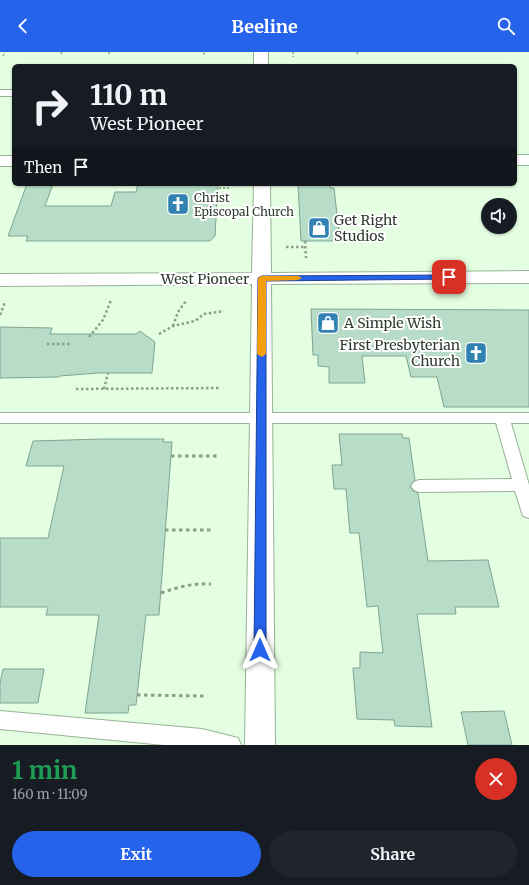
<!DOCTYPE html>
<meta charset="utf-8">
<style>
:root{--surface:#171b24;--page:#20242c;--text:#f1f3f6;--muted:#9ea1a6;--accent:#2563eb}
body{margin:0;font-family:Merriweather,serif;background:var(--page);color:var(--text);height:100vh;display:flex;flex-direction:column;font-size:15px;white-space:nowrap}
*{box-sizing:border-box;margin:0}
p{font-size:13px;color:var(--muted)}
.icon{flex:none;width:22px;height:22px;fill:none;stroke:currentColor;stroke-width:2;stroke-linecap:round;stroke-linejoin:round}
.map{position:relative;height:693px;overflow:hidden}
.panel{display:flex;flex-direction:column;background:var(--surface);flex:1}
.panel>*{flex:none}
.top-card{position:absolute;left:12px;top:12px;width:505px;height:122px;border-radius:6px;box-shadow:0 1px 3px #0004;background:#171b24;color:var(--text);overflow:hidden}
.tools{position:absolute;left:481px;top:146px;display:grid;gap:8px}
.tools a{display:grid;place-items:center;width:36px;height:36px;border-radius:50%;background:var(--surface);box-shadow:0 1px 3px #0004;font-size:20px}
.pin{position:absolute;display:grid;place-items:center;width:34px;height:34px;color:#fff;margin:-17px;border-radius:8px;box-shadow:0 2px 6px #0006}
.me{position:absolute;width:44px;margin:-22px;rotate:0deg;stroke-linejoin:round;filter:drop-shadow(0 0 3px #0008)}
.turn{display:flex;align-items:center;gap:14px;height:84px;padding:0 12px;font-size:18px}
.turn .icon{width:52px;height:52px;stroke-width:2.5}
.turn b{display:block;font-size:28px;line-height:34px}
.then{display:flex;align-items:center;height:38px;padding:0 12px;background:#0003;gap:8px;font-size:15px}
.round{display:grid;place-items:center;flex:none;width:42px;height:42px;border-radius:21px;background:var(--page)}
.overview{display:flex;align-items:center;justify-content:space-between;height:68px;padding:0 12px}
h1{font-size:24px;font-weight:700;line-height:30px;color:#1e9e55}
.action{display:flex;gap:8px;margin-top:auto;padding:8px 12px}
.action a{flex:1;height:46px;border-radius:24px;background:var(--accent);color:#fff;font-size:16px;font-weight:700;line-height:46px;text-align:center}
.action a+a{background:var(--page);color:var(--text)}
header{display:flex;justify-content:space-between;align-items:center;height:52px;padding:0 12px;background:var(--accent);color:#fff;font-size:18px;font-weight:700}
.map>svg:first-child{display:block}
.building{fill:#b7ddc9;stroke:#80a492}
.lines{fill:none;stroke-linecap:round;stroke-linejoin:round}
.service-casing{stroke:#98b297;stroke-width:2}
.minor-casing{stroke:#98b297;stroke-width:2}
.secondary-casing{stroke:#98b297;stroke-width:2}
.path-far2{stroke:#8c9e8a;stroke-width:1.5;stroke-dasharray:2 2;stroke-linecap:butt}
.path-far1{stroke:#8c9e8a;stroke-width:2.5;stroke-dasharray:2.5 2.5;stroke-linecap:butt}
.path{stroke:#8c9e8a;stroke-width:3;stroke-dasharray:3.5 3.5;stroke-linecap:butt}
.service{fill:#fff;fill-rule:evenodd}
.minor{fill:#fff;fill-rule:evenodd}
.secondary{fill:#fff;fill-rule:evenodd}
.route{fill:#2563eb;stroke:#184099}
.slow{fill:#f59e0b}
.labels{text-anchor:middle;dominant-baseline:central;stroke-width:4;stroke-linejoin:round;paint-order:stroke}
.far-poi-label{font-size:12px;fill:#313b30;stroke:#fff;text-anchor:start}
.poi-label{font-size:14px;fill:#313b30;stroke:#fff;text-anchor:start}
.street-label{font-size:14px;fill:#313b30;stroke:#fff}
</style>
<header><svg class="icon" aria-label="back" viewBox="0 0 24 24"><path d="M15 5l-7 7 7 7"/></svg>Beeline<svg class="icon" aria-label="search" viewBox="0 0 24 24"><circle cx="10" cy="10" r="6"/><path d="M15 15l6 6"/></svg></header>
<div class="map">
<svg width="529" height="693" viewBox="0 0 529 693">
<rect width="100%" height="100%" fill="#e3fee1"/>
<path class="building" d="M27 132H53L45 154H111L115 140H136L138 132H218L215 184 210 189H26L28 184H8Z
M330 132V136H334L340 189H301L298 133Z
M311 257 529 258V355H444L437 325H411L406 304H362L365 331H329V315L318 314V303H313Z
M0 275 52 276 50 282H136L140 279 155 290 152 321H98L60 324 59 325 0 326Z
M339 382H402L403 386H409L415 428 410 434 413 439 418 441 428 509 488 508 499 555H455L456 562H417L432 675 395 674 394 668 357 667 353 616H360V600L383 601 378 554 367 555 359 481H350L346 437H334L332 413H342Z
M102 387H164L163 390H172L159 563H146L136 653H129L128 661H85L99 563H46L48 555H0V486H48L64 414H26L33 389Z
M3 617H44L38 651H0V631Z
M504 659 512 693H468L461 660Z"/>
<g class="lines">
<g class="service-casing">
<path id="service" d="M0 38H14V44H0Z
M0 361H529V371H511L529 433V466L523 464 515 439 419 440 414 438 411 434 414 430 419 428 512 427 496 371H0Z
M0 659 202 677 238 686 241 693H164L0 677Z"/>
</g>
<g class="minor-casing">
<path id="minor" d="M515 103H529V113H515Z
M0 104H14V114H0Z"/>
</g>
<g class="secondary-casing">
<path id="secondary" d="M254 0H268V14H254Z
M254 132H270L271 221 529 219V231L271 232 275 693H245L252 232 0 234V222L252 221Z"/>
</g>
<path class="path-far2" d="M109 0V2
M293 0V5
M357 0 358 3
M61 2 62 0
M203 2 206 0
M3 4 5 0
M219 136H230
M211 164 217 161H228"/>
<path class="path-far1" d="M305 189 306 206
M286 195H305
M0 263 5 250
M173 274 178 260 186 249
M159 282 173 274 195 269 204 262 224 259
M89 285 103 268 111 248
M47 292H71
M76 337 220 336
M104 337 108 321"/>
<path class="path" d="M171 404H217
M165 478H213
M161 541C178 535 193 531 211 532
M137 643 204 644"/>
<use href="#service" class="service"/>
<use href="#minor" class="minor"/>
<use href="#secondary" class="secondary"/>
</g>
<path class="route" d="M449 223 453 225 452 227 266 229V598L264 601 260 603 256 601 254 598 258 226 262 224Z"/>
<path class="slow" d="M262 224H298L302 226 298 228 266 229V302L262 305 257 302 258 226Z"/>
<defs>
<g id="church-square" transform="scale(1.15)"><rect x="-9" y="-9" width="18" height="18" rx="4" fill="#3181b2" stroke="#fff"/><path d="M-1.2-6h2.4v3.5h3.3v2.4h-3.3V6h-2.4V-.1h-3.3v-2.4h3.3Z" fill="#fff"/></g>
<g id="shop-square" transform="scale(1.15)"><rect x="-9" y="-9" width="18" height="18" rx="4" fill="#3181b2" stroke="#fff"/><path d="M-5-2.5h2.3a2.7 3.5 0 0 1 5.4 0H5L5.5 6h-11ZM-1.5-2.5h3a1.5 2.3 0 0 0-3 0Z" fill="#fff"/></g>
</defs>
<g fill-rule="evenodd">
<use href="#church-square" x="178" y="152"/>
<use href="#shop-square" x="319" y="176"/>
<use href="#shop-square" x="328" y="271"/>
<use href="#church-square" x="476" y="301"/>
</g>
<g class="labels">
<g class="far-poi-label">
<text x="194" y="145">Christ<tspan x="194" dy="14">Episcopal Church</tspan></text>
</g>
<g class="poi-label">
<text x="334" y="168">Get Right<tspan x="334" dy="16">Studios</tspan></text>
<text x="344" y="271">A Simple Wish</text>
<text x="460" y="293" text-anchor="end">First Presbyterian<tspan x="460" dy="16">Church</tspan></text>
</g>
<g class="street-label">
<text x="205" y="227">West Pioneer</text>
</g>
</g>
</svg>
<div class="tools">
<a><svg class="icon" aria-label="sound" viewBox="0 0 24 24"><path d="M4 9h4l5-4v14l-5-4H4zM17 9q2 3 0 6"/></svg></a>
</div>
<div class="pin" style="left:449px;top:225px;background:#d93025"><svg class="icon" aria-label="arrive" viewBox="0 0 24 24"><path d="M6 21V4h12l-3 4 3 4H6"/></svg></div>
<svg class="me" style="left:260px;top:598px" viewBox="-20 -20 40 40"><path d="M0-17L14 15 0 8-14 15z" fill="#2563eb" stroke="#fff" stroke-width="4"/></svg>
<div class="top-card">
<div class="turn"><svg class="icon" aria-label="right" viewBox="0 0 24 24"><path d="M7 20v-9h11M14 6l5 5-5 5"/></svg><div><b>110 m</b>West Pioneer</div></div>
<div class="then">Then<svg class="icon" aria-label="arrive" viewBox="0 0 24 24"><path d="M6 21V4h12l-3 4 3 4H6"/></svg></div>
</div>
</div>
<section class="panel">
<div class="overview"><div><h1>1 min</h1><p>160 m · 11:09</p></div><a class="round" style="background:#d93025;color:#fff"><svg class="icon" aria-label="close" viewBox="0 0 24 24"><path d="M6 6l12 12M18 6L6 18"/></svg></a></div>
<div class="action"><a>Exit</a><a>Share</a></div>
</section>
